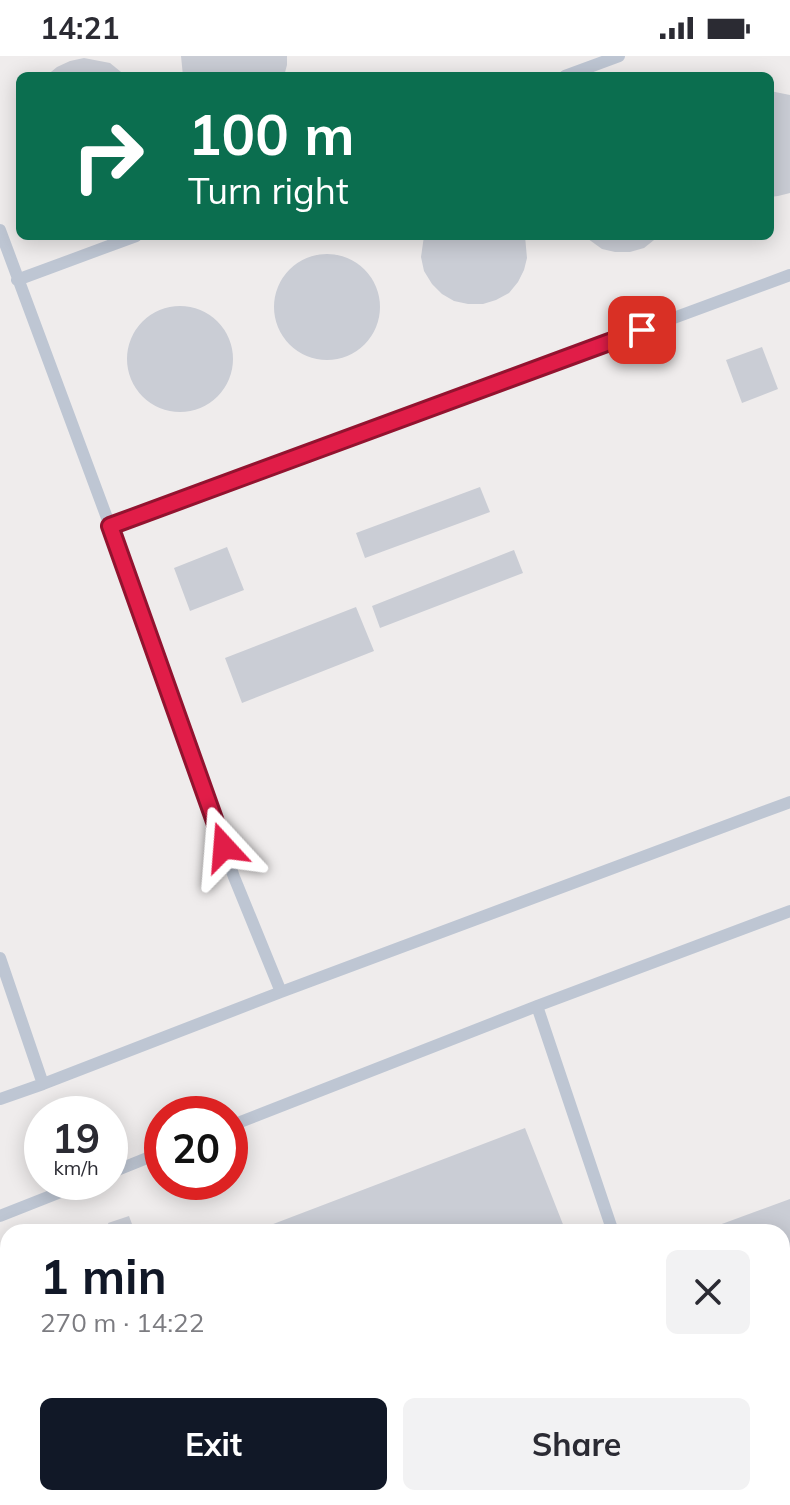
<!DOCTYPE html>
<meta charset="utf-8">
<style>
:root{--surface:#fff;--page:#f2f2f3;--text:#2b2b33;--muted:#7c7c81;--accent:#111827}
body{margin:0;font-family:Mulish,sans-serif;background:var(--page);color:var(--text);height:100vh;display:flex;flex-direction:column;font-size:30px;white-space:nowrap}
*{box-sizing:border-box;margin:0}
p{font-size:26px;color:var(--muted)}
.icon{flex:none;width:44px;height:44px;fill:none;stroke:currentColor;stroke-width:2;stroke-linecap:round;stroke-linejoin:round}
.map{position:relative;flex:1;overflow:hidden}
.side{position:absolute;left:0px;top:1168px;width:790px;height:282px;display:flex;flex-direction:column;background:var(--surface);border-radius:24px 24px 0 0;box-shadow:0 4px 20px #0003}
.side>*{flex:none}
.guide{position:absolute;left:16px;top:16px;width:758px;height:168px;border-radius:12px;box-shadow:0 4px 20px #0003;background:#0b6e4f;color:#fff;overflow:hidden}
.speed{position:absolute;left:24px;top:1040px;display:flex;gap:16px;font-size:40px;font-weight:700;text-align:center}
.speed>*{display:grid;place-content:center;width:104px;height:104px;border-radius:50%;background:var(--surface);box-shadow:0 4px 20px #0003;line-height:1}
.speed small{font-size:20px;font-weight:400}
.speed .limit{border:12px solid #d22;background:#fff;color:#111}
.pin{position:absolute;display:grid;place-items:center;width:68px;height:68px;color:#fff;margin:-34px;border-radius:16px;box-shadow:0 4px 12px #0006}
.me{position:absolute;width:88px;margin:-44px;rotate:341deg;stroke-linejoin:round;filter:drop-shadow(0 0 6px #0008)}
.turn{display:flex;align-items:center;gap:28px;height:168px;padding:0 40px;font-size:36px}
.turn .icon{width:104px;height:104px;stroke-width:2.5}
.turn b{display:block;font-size:56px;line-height:68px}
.round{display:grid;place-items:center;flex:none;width:84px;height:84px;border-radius:12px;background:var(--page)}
.overview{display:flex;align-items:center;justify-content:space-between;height:136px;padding:0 40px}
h1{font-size:48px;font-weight:700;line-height:60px;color:var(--accent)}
.cta{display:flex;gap:16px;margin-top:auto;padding:16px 40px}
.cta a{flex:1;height:92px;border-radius:12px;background:var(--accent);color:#fff;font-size:32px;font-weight:700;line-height:92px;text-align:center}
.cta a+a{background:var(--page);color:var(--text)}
.status{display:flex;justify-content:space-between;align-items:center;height:56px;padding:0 40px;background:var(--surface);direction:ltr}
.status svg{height:22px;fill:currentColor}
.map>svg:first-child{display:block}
.building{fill:#cacdd5}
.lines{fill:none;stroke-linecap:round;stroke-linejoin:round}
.service{stroke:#bec6d3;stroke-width:12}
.route-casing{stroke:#92132f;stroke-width:20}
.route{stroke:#e11d48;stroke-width:14}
</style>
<div class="status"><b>14:21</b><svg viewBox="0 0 49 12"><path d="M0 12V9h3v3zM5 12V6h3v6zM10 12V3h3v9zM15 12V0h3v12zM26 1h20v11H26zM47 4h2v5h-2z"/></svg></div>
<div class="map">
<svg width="790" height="1449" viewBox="0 0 790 1449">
<rect width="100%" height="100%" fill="#efecec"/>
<path class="building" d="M181 0H287V9L284 20H183Z
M84 2 110 7 126 20H46L57 11 70 5Z
M770 35 790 39V137L778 140 770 141Z
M424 180H525L527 202 524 214 518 226 509 237 496 244 483 248H468L454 245 442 238 432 228 424 215 421 201Z
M584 180H659L644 192 630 196H615L602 193Z
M274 251a53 53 0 1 1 106 0a53 53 0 1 1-106 0Z
M127 303a53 53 0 1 1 106 0a53 53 0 1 1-106 0Z
M762 291 778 333 742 347 726 304Z
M480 431 490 456 365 502 356 477Z
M227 491 244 534 190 555 174 512Z
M514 494 523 517 380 572 372 550Z
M356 551 374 595 242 647 225 602Z
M525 1072 566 1176H270L268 1170Z
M790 1143V1418L782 1397V1176H700Z
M129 1160 135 1176H111L108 1167Z
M8 1214V1429L0 1432V1217Z
M71 1442H83L86 1449H65L64 1445Z
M289 1442H325L327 1448 292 1449Z
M373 1442H659L642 1449H376Z"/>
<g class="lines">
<path class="service" d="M565 20 619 0
M0 174 110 470 234 821 281 936
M17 224 136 180
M110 470 790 219
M0 902 43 1028
M537 950 613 1176
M0 1043 43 1028 281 936 790 746
M230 1070 537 950 790 855
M110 1117 162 1096
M0 1160 86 1126
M702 1442 704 1449"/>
</g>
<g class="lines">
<g class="route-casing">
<path id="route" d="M224 791 110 470 642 274"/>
</g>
<use href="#route" class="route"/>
</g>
</svg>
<div class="speed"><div>19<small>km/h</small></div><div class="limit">20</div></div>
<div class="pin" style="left:642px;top:274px;background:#d93025"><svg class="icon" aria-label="arrive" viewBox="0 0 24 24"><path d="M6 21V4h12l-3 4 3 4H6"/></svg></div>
<svg class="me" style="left:224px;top:791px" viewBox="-20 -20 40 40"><path d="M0-17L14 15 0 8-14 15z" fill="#e11d48" stroke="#fff" stroke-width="4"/></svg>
<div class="guide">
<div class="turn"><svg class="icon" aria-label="right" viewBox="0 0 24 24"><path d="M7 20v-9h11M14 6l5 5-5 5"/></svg><div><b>100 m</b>Turn right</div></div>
</div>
<section class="side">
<div class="overview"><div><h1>1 min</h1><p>270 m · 14:22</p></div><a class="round"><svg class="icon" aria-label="close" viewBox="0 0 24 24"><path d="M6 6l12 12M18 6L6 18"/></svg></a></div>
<div class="cta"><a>Exit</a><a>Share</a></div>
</section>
</div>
